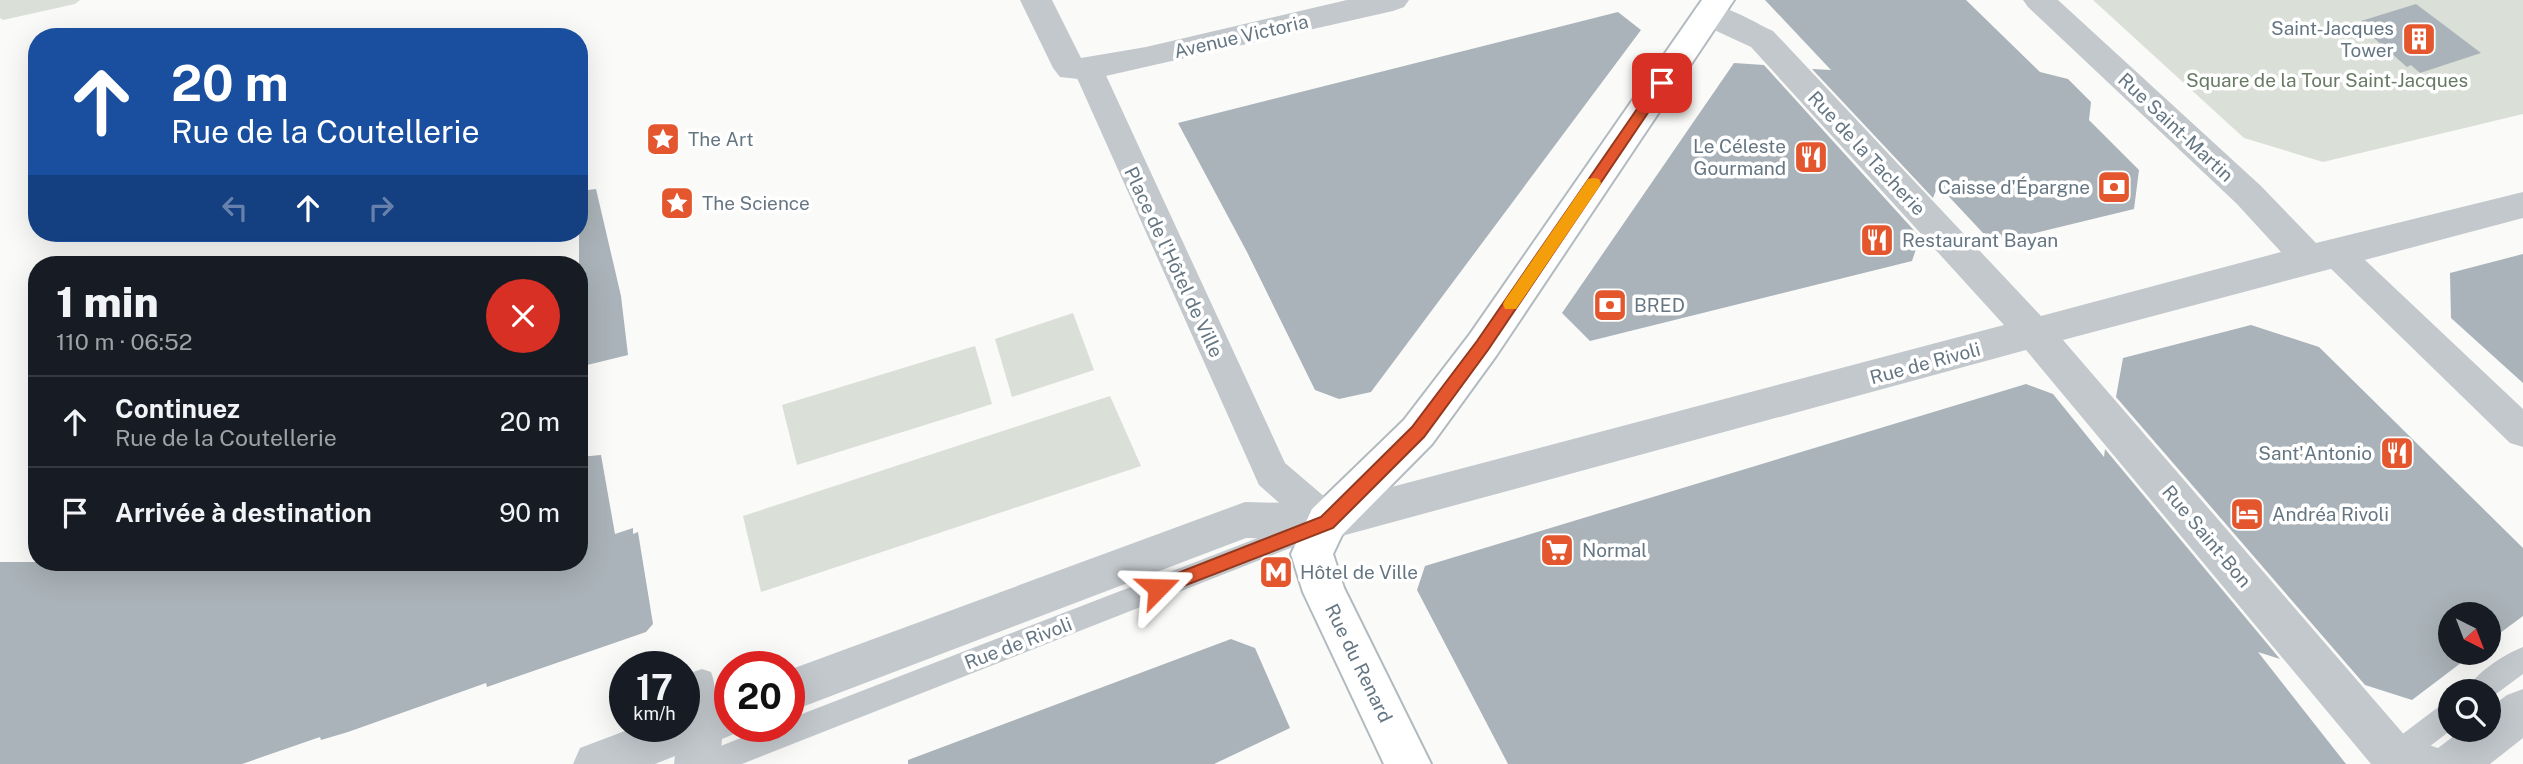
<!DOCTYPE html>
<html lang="fr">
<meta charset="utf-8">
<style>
:root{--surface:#171b24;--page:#20242c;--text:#f1f3f6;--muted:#9ea1a6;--line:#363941}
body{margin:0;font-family:"Public Sans",sans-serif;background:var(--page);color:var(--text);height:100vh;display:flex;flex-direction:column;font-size:26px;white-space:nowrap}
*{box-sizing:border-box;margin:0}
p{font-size:23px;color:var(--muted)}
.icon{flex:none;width:38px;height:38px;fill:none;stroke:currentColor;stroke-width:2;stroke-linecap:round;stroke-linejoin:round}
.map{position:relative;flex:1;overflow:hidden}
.sheet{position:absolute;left:28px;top:256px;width:560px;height:315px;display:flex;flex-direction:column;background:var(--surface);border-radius:28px;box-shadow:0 7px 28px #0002}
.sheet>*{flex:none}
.hud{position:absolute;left:28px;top:28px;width:560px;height:214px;border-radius:28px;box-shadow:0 7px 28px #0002;background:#1a4fa0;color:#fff;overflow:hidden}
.needle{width:46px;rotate:138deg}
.controls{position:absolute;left:2438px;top:602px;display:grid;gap:14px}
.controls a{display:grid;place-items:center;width:63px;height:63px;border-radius:50%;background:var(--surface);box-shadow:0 7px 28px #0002;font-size:35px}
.speed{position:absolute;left:609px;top:651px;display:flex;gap:14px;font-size:35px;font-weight:700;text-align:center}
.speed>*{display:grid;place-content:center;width:91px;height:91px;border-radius:50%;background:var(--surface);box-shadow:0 7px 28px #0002;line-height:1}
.speed small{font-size:18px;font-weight:400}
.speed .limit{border:10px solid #d22;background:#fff;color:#111}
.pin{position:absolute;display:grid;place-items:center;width:60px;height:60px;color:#fff;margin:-30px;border-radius:14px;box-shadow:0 4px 10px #0006}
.me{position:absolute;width:77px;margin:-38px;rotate:68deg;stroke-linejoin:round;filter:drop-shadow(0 0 5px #0008)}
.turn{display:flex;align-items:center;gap:24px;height:147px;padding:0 28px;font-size:32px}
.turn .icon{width:91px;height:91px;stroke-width:2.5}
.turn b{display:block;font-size:49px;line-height:60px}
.lanes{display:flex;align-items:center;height:66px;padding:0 28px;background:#0003;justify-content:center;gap:35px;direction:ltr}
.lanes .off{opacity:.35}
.round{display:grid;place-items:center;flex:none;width:74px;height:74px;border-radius:37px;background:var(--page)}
.headline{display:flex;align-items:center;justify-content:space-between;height:119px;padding:0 28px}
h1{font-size:42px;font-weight:800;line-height:52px}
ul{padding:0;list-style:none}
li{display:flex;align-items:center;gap:21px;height:91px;padding:0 28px;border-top:2px solid var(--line)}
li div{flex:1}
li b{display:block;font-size:26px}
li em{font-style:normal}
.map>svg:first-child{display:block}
.green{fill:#dadfd7}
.building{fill:#aab3b9}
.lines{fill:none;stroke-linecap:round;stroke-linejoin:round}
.secondary-casing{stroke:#b3babf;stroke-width:4}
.service{fill:#c3c8cc;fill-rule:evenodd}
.pedestrian{fill:#c3c8cc;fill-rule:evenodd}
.minor{fill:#c3c8cc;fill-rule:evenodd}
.tertiary{fill:#c3c8cc;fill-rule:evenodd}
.secondary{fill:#fff;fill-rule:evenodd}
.route{fill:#e4572e;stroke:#94391e;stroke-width:2}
.slow{fill:#f59e0b}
.labels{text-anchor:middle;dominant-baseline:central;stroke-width:7;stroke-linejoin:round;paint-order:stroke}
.poi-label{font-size:19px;fill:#657683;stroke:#fff;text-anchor:start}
.street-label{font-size:19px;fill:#657683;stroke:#fff}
.park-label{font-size:19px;fill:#687a64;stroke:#fff}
</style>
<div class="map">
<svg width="2523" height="764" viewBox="0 0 2523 764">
<rect width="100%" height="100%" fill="#fafaf8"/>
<path class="green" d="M0 0H80L75 4 3 20 0 18Z
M2093 0H2523V114L2323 162 2244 138Z
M1073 313 1094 370 1012 397 995 339Z
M975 346 992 404 797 465 782 405Z
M1110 396 1141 466 761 592 743 516Z"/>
<path class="building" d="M1765 0H1966L2040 72 2068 79 2091 102 2089 120 2139 170 2134 209 2006 240 1983 233 1938 185 1933 198 1812 69 1831 70Z
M2416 4 2448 28 2481 53 2420 73 2411 65 2407 67 2367 32 2371 30 2361 21Z
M1618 12 1641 30 1371 392 1339 399 1315 390 1247 252 1178 123Z
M1734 63 1764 65 1920 237 1912 261 1590 341 1562 313Z
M596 189 621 296 628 355 579 367V191Z
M2523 254V383L2451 318 2450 273Z
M2251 325 2319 347 2523 548V616L2488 642V614H2450V653H2474L2412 700 2365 685 2116 397 2123 358Z
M2026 384 2053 394 2104 457 2105 449 2280 659 2258 652 2346 764H1508L1417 590 1425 566Z
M601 455 615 534 633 528V534L638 532 653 624 646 632 487 687 486 683 348 732 321 740 320 737 242 764H0V562H579V457Z
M1231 639 1255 648 1290 728 1214 764H908V760Z"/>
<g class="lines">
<g class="secondary-casing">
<path id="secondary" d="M1702 0H1734L1496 356 1432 444 1342 535 1333 554 1344 588 1431 764H1384L1303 592 1291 554 1312 509 1404 420 1470 334Z"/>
</g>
<path class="service" d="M1312 517 1321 520 1324 528 1321 536 742 764H695L698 755 708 751 771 726H789V719Z
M2523 647V674L2488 700V691H2467C2474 673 2505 654 2523 647Z
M702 669 711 672C718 689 716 718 709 734L700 738 691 734C684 718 686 689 693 672Z
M2450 701 2451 730 2407 764H2384L2381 757 2384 748 2441 705Z"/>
<path class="pedestrian" d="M1088 59 1098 62 1103 69 1285 463 1340 510 1346 522 1340 534 1327 539 1314 534 1259 485 1073 69 1078 62Z
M2335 239 2347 243 2523 409V447L2510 443 2323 261 2319 252 2323 243Z"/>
<path class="minor" d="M2023 0H2058L2261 186 2316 243 2523 192V218L2063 340 2407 738 2438 748 2462 730H2488V709L2507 695 2523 689V738L2490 764H2371L2026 350 1327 540 1246 538 789 712V670L1245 502 1327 504 2004 325 1751 47 1697 22 1692 14 1697 6C1721 0 1751 21 1773 31L2041 316 2281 252 2237 204 2028 7Z
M730 693V726H747L746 729 722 739 720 764H674L675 756 655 764H573L580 748 638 726H684V709Z"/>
<path class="tertiary" d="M1020 0H1052L1081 58 1146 47 1347 0H1409L1404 7 1393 11 1088 80 1060 77 1053 68Z"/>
<use href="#secondary" class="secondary"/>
</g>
<path class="route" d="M1662 78 1666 80V86L1488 350 1424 437 1333 528 1158 596 1152 594 1149 588 1152 583 1321 517 1412 427 1477 341 1657 80Z"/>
<path class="slow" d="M1594 178 1599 179 1601 183 1599 187 1516 309H1505L1503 304 1505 300 1588 179Z"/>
<defs>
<g id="building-square" transform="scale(1.75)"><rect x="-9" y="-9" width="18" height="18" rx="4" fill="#e4572e" stroke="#fff"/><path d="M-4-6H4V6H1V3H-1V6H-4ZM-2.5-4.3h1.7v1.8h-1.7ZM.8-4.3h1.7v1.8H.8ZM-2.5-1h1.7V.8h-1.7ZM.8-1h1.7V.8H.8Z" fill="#fff"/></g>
<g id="sight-square" transform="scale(1.75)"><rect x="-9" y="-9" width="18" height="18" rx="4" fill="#e4572e" stroke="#fff"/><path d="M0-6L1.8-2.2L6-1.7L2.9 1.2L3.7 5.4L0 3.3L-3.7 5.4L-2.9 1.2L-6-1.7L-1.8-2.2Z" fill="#fff"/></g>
<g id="restaurant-square" transform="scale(1.75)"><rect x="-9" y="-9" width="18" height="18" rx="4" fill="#e4572e" stroke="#fff"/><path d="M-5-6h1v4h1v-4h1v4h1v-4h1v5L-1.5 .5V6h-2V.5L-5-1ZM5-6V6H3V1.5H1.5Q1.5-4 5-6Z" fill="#fff"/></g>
<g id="bank-square" transform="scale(1.75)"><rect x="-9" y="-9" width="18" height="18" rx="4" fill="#e4572e" stroke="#fff"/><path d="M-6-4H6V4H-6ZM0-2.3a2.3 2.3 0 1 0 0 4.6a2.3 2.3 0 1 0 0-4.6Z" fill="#fff"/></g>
<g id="hotel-square" transform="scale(1.75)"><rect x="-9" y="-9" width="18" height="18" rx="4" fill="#e4572e" stroke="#fff"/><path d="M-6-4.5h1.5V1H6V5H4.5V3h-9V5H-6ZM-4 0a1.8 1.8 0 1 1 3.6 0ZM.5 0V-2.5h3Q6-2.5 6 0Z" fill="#fff"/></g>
<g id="supermarket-square" transform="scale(1.75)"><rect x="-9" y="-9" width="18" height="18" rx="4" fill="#e4572e" stroke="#fff"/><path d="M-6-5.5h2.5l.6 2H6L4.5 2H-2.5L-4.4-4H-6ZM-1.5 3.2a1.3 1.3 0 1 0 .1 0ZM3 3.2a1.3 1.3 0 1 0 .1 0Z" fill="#fff"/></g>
<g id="metro-square" transform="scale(1.75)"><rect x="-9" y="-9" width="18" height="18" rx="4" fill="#e4572e" stroke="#fff"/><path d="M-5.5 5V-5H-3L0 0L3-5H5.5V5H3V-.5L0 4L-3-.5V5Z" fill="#fff"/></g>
</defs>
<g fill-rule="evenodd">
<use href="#building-square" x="2419" y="39"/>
<use href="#sight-square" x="663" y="139"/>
<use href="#restaurant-square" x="1811" y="157"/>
<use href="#bank-square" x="2114" y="187"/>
<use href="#sight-square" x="677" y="203"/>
<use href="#restaurant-square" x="1877" y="240"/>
<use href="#bank-square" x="1610" y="305"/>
<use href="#restaurant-square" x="2397" y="453"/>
<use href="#hotel-square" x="2247" y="514"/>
<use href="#supermarket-square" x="1557" y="550"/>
<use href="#metro-square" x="1276" y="572"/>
</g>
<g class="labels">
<g class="poi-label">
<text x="2394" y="28" text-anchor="end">Saint-Jacques<tspan x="2394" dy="22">Tower</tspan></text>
<text x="688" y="139">The Art</text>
<text x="1786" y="146" text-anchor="end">Le Céleste<tspan x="1786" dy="22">Gourmand</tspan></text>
<text x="2090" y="187" text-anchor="end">Caisse d'Épargne</text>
<text x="702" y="203">The Science</text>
<text x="1902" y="240">Restaurant Bayan</text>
<text x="1634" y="305">BRED</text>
<text x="2372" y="453" text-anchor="end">Sant'Antonio</text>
<text x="2272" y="514">Andréa Rivoli</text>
<text x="1582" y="550">Normal</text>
<text x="1300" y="572">Hôtel de Ville</text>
</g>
<g class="street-label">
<text transform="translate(1241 36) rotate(-13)">Avenue Victoria</text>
<text transform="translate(2176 127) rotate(43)">Rue Saint-Martin</text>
<text transform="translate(1867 153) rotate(47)">Rue de la Tacherie</text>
<text transform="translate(1174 262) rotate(65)">Place de l'Hôtel de Ville</text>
<text transform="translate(1925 363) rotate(-15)">Rue de Rivoli</text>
<text transform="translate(2207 536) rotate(50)">Rue Saint-Bon</text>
<text transform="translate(1018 643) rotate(-21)">Rue de Rivoli</text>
<text transform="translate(1359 663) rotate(64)">Rue du Renard</text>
</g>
<g class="park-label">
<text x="2327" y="80">Square de la Tour Saint-Jacques</text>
</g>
</g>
</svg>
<div class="controls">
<a><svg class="needle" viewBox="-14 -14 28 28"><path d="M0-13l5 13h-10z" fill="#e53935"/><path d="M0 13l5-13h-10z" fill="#9ea1a6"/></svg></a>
<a><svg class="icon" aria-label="search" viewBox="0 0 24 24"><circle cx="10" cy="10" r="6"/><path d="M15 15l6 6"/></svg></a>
</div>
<div class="speed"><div>17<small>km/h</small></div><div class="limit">20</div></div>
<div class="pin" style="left:1662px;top:83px;background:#d93025"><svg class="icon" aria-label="arrive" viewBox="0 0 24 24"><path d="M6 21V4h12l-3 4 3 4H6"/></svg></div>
<svg class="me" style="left:1158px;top:588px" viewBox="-20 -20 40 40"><path d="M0-17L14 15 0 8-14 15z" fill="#e4572e" stroke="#fff" stroke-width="4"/></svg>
<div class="hud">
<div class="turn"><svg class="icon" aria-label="ahead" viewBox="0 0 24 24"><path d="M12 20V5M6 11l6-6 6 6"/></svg><div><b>20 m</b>Rue de la Coutellerie</div></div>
<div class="lanes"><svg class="icon off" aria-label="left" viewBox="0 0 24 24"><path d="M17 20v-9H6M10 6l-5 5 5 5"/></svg><svg class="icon" aria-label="ahead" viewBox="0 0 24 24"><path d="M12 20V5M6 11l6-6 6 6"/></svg><svg class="icon off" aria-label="right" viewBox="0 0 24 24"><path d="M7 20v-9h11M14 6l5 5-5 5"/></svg></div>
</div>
<section class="sheet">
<div class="headline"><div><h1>1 min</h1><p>110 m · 06:52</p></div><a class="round" style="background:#d93025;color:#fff"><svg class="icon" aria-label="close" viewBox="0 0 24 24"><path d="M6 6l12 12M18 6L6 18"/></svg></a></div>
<ul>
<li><svg class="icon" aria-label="ahead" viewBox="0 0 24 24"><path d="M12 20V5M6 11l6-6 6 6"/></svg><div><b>Continuez</b><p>Rue de la Coutellerie</p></div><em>20 m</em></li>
<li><svg class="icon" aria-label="arrive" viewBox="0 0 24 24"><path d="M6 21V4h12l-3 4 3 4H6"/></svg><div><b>Arrivée à destination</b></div><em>90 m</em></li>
</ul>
</section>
</div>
